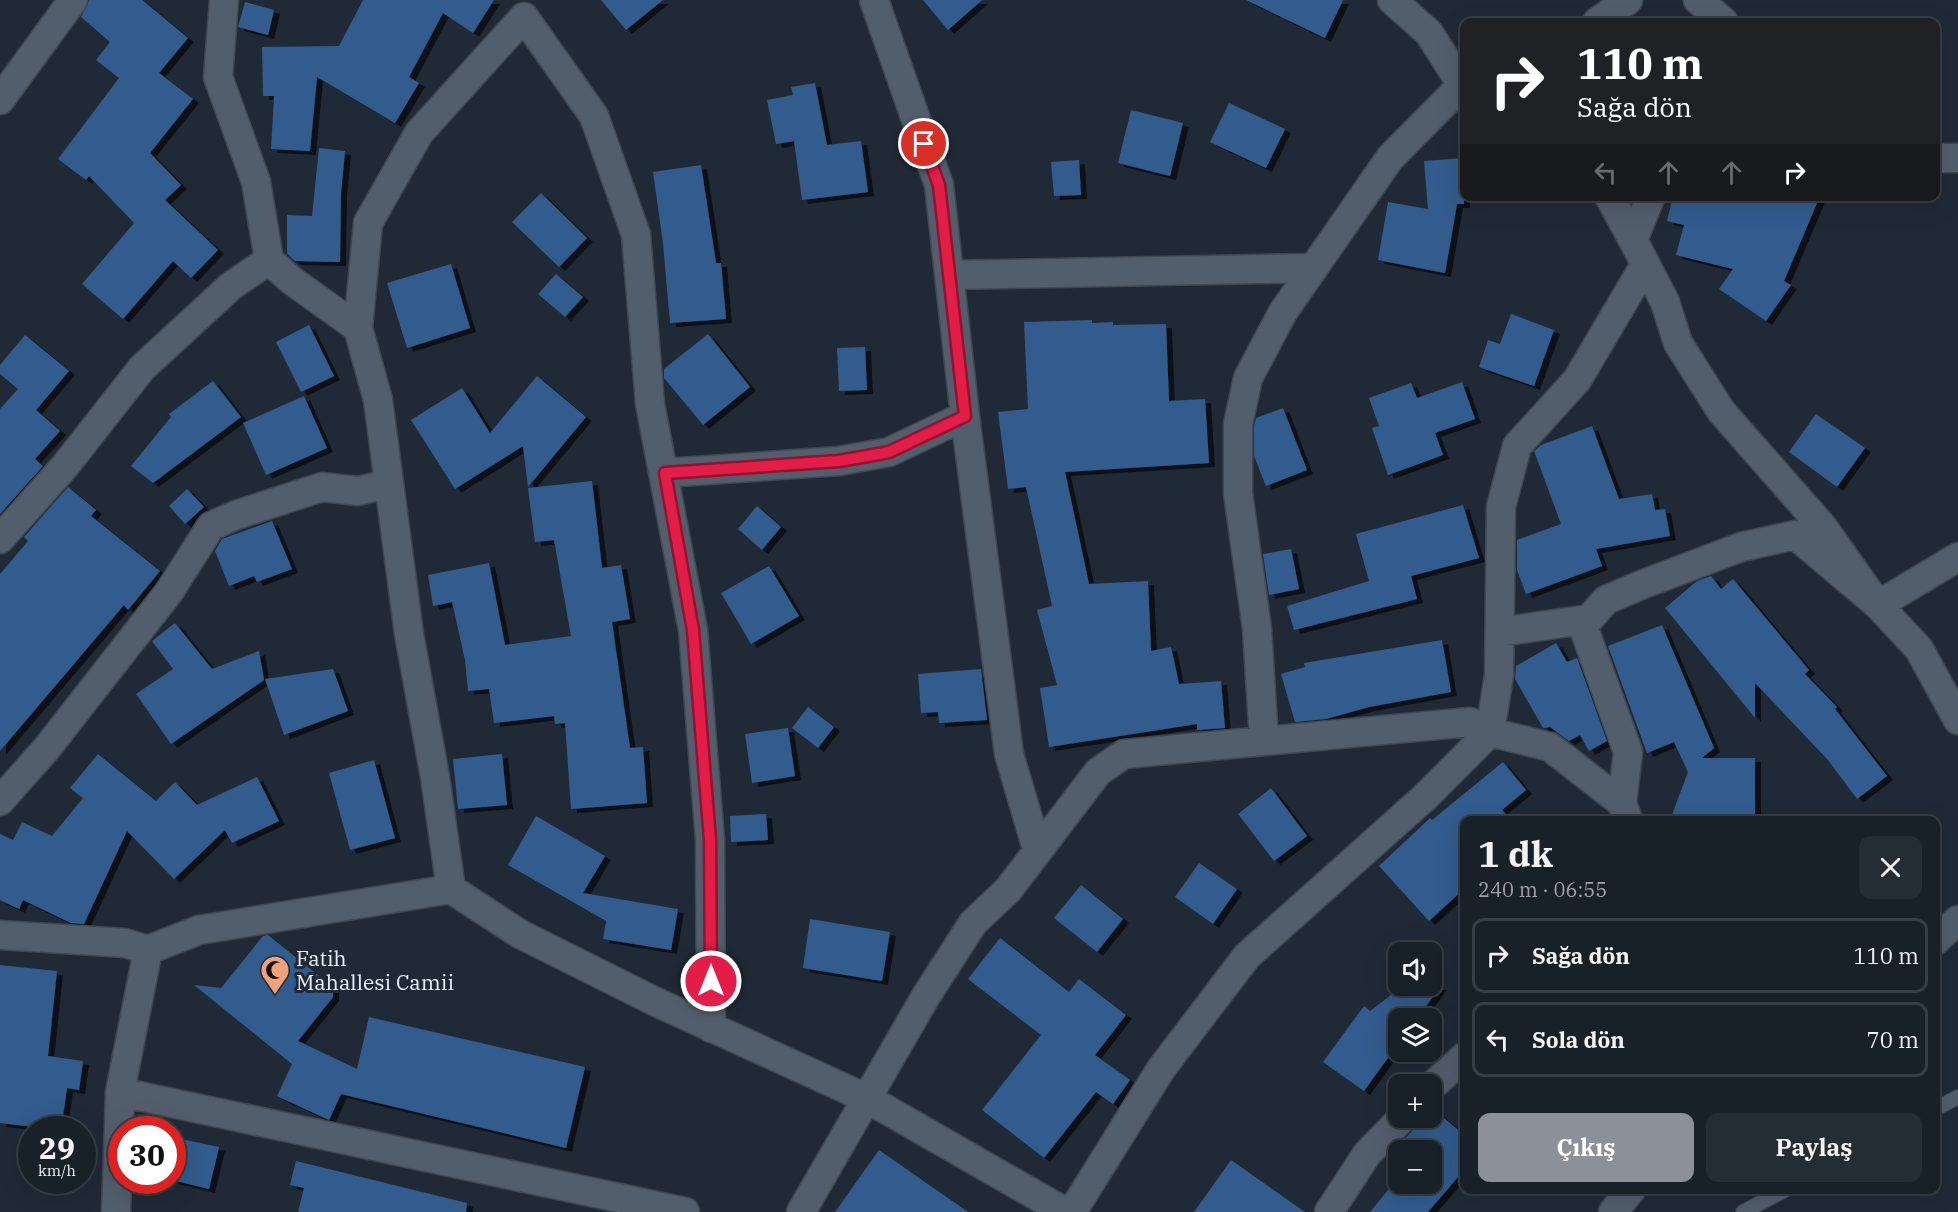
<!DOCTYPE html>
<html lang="tr">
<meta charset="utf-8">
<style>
:root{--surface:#182028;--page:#252d34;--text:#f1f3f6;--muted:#9fa3a8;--line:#363e45;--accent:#8c9099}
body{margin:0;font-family:"IBM Plex Serif",serif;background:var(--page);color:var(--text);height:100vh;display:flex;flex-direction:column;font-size:22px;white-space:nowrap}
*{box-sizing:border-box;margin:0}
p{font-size:20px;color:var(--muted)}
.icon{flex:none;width:33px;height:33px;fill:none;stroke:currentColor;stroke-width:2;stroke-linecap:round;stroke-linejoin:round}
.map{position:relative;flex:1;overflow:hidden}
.panel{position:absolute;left:1460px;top:816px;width:480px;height:378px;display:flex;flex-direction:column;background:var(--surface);border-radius:12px;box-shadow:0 6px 24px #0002,0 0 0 2px var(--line)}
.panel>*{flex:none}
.top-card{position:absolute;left:1460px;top:18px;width:480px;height:183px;border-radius:12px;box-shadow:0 6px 24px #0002,0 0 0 2px var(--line);background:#202124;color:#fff;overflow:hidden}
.tools{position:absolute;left:1388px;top:942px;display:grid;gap:12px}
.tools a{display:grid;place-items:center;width:54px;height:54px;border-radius:12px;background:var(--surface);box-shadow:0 6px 24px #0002,0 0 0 2px var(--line);font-size:30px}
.speed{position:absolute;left:18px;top:1116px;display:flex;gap:12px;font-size:30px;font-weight:700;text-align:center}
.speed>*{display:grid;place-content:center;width:78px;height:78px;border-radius:50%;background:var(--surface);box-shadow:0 6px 24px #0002,0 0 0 2px var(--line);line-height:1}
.speed small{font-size:15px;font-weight:400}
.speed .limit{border:9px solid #d22;background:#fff;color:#111}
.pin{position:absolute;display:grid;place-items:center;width:51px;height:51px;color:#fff;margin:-26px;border:3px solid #fff;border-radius:50%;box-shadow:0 2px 6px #0007}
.me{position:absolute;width:66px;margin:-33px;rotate:0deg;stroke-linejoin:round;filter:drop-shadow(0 0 4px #0008)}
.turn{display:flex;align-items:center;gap:21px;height:126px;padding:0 18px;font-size:27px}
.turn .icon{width:78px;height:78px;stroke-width:2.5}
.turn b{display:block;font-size:42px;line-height:51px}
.lanes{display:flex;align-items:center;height:57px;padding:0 18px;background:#0003;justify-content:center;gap:30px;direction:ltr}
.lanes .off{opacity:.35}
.round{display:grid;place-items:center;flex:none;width:63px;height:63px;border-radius:12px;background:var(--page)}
.summary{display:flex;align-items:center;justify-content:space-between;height:102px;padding:0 18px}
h1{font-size:36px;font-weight:800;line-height:45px}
.primary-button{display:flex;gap:12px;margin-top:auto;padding:12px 18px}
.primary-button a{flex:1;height:69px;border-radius:12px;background:var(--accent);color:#fff;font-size:24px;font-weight:800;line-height:69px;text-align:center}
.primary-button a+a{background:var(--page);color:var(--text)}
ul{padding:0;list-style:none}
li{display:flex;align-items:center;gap:18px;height:75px;margin:0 12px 9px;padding:0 6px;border:3px solid var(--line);border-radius:12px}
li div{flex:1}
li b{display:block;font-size:22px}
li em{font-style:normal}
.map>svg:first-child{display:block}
.building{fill:#325b8d;filter:url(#shadow)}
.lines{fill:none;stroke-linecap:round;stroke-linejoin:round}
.service-casing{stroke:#3f4751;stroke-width:16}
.minor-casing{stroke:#3f4751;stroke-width:31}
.service{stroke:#535e6c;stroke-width:14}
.minor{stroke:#535e6c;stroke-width:28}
.route-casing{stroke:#92132f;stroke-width:15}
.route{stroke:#e11d48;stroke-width:10}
.labels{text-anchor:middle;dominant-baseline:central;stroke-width:6;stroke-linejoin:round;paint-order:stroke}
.poi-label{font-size:21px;fill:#e8eff7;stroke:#202a36;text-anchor:start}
</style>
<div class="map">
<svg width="1958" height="1212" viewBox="0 0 1958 1212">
<defs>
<filter id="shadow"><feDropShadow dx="6" dy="4" stdDeviation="0" flood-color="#0009"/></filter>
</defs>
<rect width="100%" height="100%" fill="#202a36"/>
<path class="building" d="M89 0H142L188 38 159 73 193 99 150 153 181 185 165 200 218 250 191 278 173 261 123 319 82 284 134 223 89 176 86 180 58 159 119 78 96 60 110 42 81 17Z
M363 0H494L473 33 443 13 409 77 419 83 395 123 317 77 310 151 271 149 274 96H263L262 47 339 46Z
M601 0H663L626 30Z
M923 0H982L948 30Z
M1246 0H1343L1325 38Z
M245 2 274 10 268 35 238 27Z
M815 83 827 145 861 141 868 192 802 200 794 141 776 144 767 100 793 95 791 87Z
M1229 103 1285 129 1266 168 1210 142Z
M1131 110 1183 123 1170 176 1118 163Z
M319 148 345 151 341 193 340 262 295 261 287 254V215L312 216Z
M1464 158V204H1457L1445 273 1378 260 1388 202 1428 209 1424 161Z
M1079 160 1081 195 1054 196 1051 162Z
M701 165 716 263H721L726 319 670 323 663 243 653 172Z
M541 193 587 238 559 267 512 222Z
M1673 196H1820L1784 281 1791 285 1766 321 1719 289 1733 269 1676 255 1684 225 1667 221Z
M451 264 470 328 407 348 387 283Z
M556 274 583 297 565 317 538 294Z
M1511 314 1554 330 1534 386 1479 367 1488 340 1500 344Z
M1092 320V323L1113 322V325L1166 324 1169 401 1205 399 1209 463 1065 472 1089 584 1148 581 1151 651 1171 647 1179 684 1221 681 1225 728 1197 730V724L1049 747 1040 688 1057 685 1037 610 1052 606 1026 487 1008 489 998 412 1028 409 1024 322Z
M309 325 334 376 301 392 276 342Z
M708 334 750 387 703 425 664 378V369Z
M25 335 69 371 36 410 60 431 35 459 43 466 0 514V409L18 389 0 374V365Z
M865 347 867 390 839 391 837 348Z
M537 376 586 417 528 487 523 446 455 489 411 420 462 388 490 433Z
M213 381 241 417 153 483 131 466 171 417 169 414Z
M1462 382 1475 419 1435 433 1443 455 1388 475 1372 428 1379 426 1369 398 1411 383 1417 398Z
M304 396 327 448 266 475 243 423Z
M1283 408 1307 470 1266 486 1254 456V426L1256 418Z
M1816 414 1865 448 1837 487 1789 452Z
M1592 426 1619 499 1652 494 1655 510 1665 509 1670 536 1596 549 1602 566 1526 594 1517 570V540L1561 524 1534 451 1541 445Z
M592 481 602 568 621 565 630 619 612 622 630 748 643 747 647 803 571 809 565 723 555 724 554 716 494 723 489 689 468 691 465 660 452 602 433 606 428 575 489 563 505 645 571 636 554 540 535 542 528 488Z
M68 487 96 510 91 516 160 571 128 610 124 605 0 751V574L28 541 24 537Z
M187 489 204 507 185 524 169 506Z
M1463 505 1479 558 1411 576 1417 599 1294 630 1287 606 1369 581 1356 534Z
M757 506 781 527 762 550 738 529Z
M272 521 292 569 257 582 254 576 229 586 215 551 222 539Z
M1291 549 1299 589 1269 595 1263 554Z
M769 566 799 616 751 644 721 593Z
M1711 576 1721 589 1733 579 1809 670 1805 674 1837 707 1835 709 1887 776 1857 799 1828 760 1755 683V718L1665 608 1697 581Z
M175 623 212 669 259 651 264 680 171 744 136 694 173 669 152 641Z
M1662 625 1714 748 1702 758H1755V820H1670L1688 772 1674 742 1647 753 1608 646Z
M1442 640 1451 692 1369 707 1326 719 1295 722 1281 674 1305 667 1304 663Z
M1556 643 1567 662 1577 658 1607 741 1589 751 1580 735 1569 741 1550 727 1543 728 1515 679 1516 666Z
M333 669 348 711 284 735 265 679Z
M981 669 987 720 939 723 938 712 921 713 918 674Z
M808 707 834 727 818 748 792 728Z
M788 728 795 776 752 783 745 734Z
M98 754 156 801 175 782 197 805 257 777 279 821 232 843 225 830 174 879 127 831 84 924 71 923 23 900 19 909 0 900V834L13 840 22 822 52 836 83 798 70 788Z
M502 754 507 805 458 809 453 759Z
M374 760 395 838 350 850 329 773Z
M1503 762 1526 790 1502 810 1511 820H1464V889L1429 921 1379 866 1430 818 1432 820Z
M1271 788 1307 836 1274 861 1238 814Z
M766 814 768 840 731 842 730 816Z
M536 816 605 856 583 893 678 909 671 950 603 939 606 921 508 865Z
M1199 863 1237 889 1213 924 1175 897Z
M1081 885 1123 919 1097 952 1054 918Z
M810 919 890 932 882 981 803 968Z
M268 935 333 987V997L298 1041 357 1069 369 1017 585 1067 566 1148 341 1094 329 1120 277 1096 292 1064 194 985 221 988 263 936Z
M1000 938 1069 992 1079 979 1126 1015 1095 1055 1130 1080 1113 1104 1096 1092 1044 1158 982 1110 1041 1035 968 979Z
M0 965 57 971 48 1056 83 1061 79 1090 67 1088 61 1130 0 1123Z
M1403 986H1441L1417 1018H1398V1044L1364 1091 1323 1062 1364 1006 1370 1011Z
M1431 1107 1464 1135V1170L1428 1212H1370L1398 1178V1184H1431V1150H1403L1398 1146 1414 1129 1419 1118H1431Z
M172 1137 219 1147 209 1189 172 1180Z
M879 1150 968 1212H835Z
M1231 1160 1305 1212H1194Z
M296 1161 467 1203 466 1212H298L304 1188 290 1185Z"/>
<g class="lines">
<g class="service-casing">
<path id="service" d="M1935 1109 1958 1097
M1743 1212 1785 1190"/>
</g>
<g class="minor-casing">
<path id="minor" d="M224 0 218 77 256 182 269 260 291 280 358 328 378 400 409 634 435 777 451 889 520 934 654 1001 868 1099 1065 1212
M874 0 939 185 965 416 1009 754 1037 849
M1392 0 1429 33 1462 85
M1698 0 1724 22
M1597 22 1628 0
M0 100 73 0
M1935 158H1958
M1609 196 1633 240
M1651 196 1633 240 1665 302 1678 343 1721 411 1822 526 1878 605 1919 649 1958 720
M949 275 1313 268
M358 328 368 223 419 133 524 17 594 116 636 235 650 404 693 630 710 840 711 1028
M665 473 839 461 889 452 965 416
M0 539 65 466 142 368 231 286 269 260
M1500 632 1589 619
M1264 741 1257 629 1238 493V424L1248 378 1283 312 1390 158 1464 83
M0 801 47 748 169 592 211 526 236 515 322 487 358 491 387 484
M1622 803 1628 752 1583 626 1606 600 1641 585 1741 547 1795 535 1878 605 1958 557
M0 935 125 943 148 950
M1935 941 1958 920
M1431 1087 1464 1057
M120 1092 685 1212
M116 1212 120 1092 148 950 199 930 451 889
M801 1212 926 996 973 923 1008 890 1098 772 1124 754 1470 722 1490 732 1550 747 1622 803 1628 820
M1072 1212 1161 1069 1247 956 1425 797 1490 732 1499 675 1501 507 1517 446 1577 380 1645 265
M1329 1212 1367 1154 1402 1118
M1613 1212 1631 1190"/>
</g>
<use href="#service" class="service"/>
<use href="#minor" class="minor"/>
</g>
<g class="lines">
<g class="route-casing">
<path id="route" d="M711 981 710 840 693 630 665 473 839 461 873 455 889 452 965 416 939 185 924 144"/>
</g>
<use href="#route" class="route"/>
</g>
<defs>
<g id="mosque-pin" transform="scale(1.5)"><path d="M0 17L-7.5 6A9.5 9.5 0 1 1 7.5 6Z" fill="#f1a27b" stroke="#202a36"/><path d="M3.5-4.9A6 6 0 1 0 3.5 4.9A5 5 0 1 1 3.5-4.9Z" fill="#111"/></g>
</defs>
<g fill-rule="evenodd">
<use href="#mosque-pin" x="275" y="970"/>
</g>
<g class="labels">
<g class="poi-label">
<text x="296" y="958">Fatih<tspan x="296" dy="24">Mahallesi Camii</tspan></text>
</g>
</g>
</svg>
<div class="tools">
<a><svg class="icon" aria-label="sound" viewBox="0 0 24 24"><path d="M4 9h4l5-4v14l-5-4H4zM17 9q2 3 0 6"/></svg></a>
<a><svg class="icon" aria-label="layers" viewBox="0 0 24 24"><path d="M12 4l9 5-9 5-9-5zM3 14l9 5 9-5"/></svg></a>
<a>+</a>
<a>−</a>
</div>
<div class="speed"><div>29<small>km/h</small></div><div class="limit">30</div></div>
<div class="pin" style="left:924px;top:144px;background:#d93025"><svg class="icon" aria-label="arrive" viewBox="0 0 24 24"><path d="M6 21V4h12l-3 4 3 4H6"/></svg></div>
<svg class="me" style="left:711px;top:981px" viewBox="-20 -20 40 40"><circle r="17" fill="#e11d48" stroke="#fff" stroke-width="3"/><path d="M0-11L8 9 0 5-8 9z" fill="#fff"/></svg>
<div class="top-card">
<div class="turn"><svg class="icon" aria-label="right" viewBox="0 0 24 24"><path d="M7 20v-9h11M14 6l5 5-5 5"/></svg><div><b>110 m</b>Sağa dön</div></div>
<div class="lanes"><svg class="icon off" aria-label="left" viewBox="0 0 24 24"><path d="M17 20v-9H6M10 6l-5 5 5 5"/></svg><svg class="icon off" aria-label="ahead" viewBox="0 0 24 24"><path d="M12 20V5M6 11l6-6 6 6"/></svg><svg class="icon off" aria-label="ahead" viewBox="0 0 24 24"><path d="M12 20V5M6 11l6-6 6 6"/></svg><svg class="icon" aria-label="right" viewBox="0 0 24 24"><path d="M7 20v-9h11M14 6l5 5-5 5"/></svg></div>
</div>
<section class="panel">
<div class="summary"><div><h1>1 dk</h1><p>240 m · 06:55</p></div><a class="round"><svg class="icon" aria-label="close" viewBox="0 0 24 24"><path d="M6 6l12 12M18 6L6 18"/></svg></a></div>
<ul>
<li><svg class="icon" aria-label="right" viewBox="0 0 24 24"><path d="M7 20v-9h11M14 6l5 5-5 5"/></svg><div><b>Sağa dön</b></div><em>110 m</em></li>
<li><svg class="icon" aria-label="left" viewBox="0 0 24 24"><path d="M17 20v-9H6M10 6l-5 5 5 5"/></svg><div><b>Sola dön</b></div><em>70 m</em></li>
</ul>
<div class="primary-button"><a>Çıkış</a><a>Paylaş</a></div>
</section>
</div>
